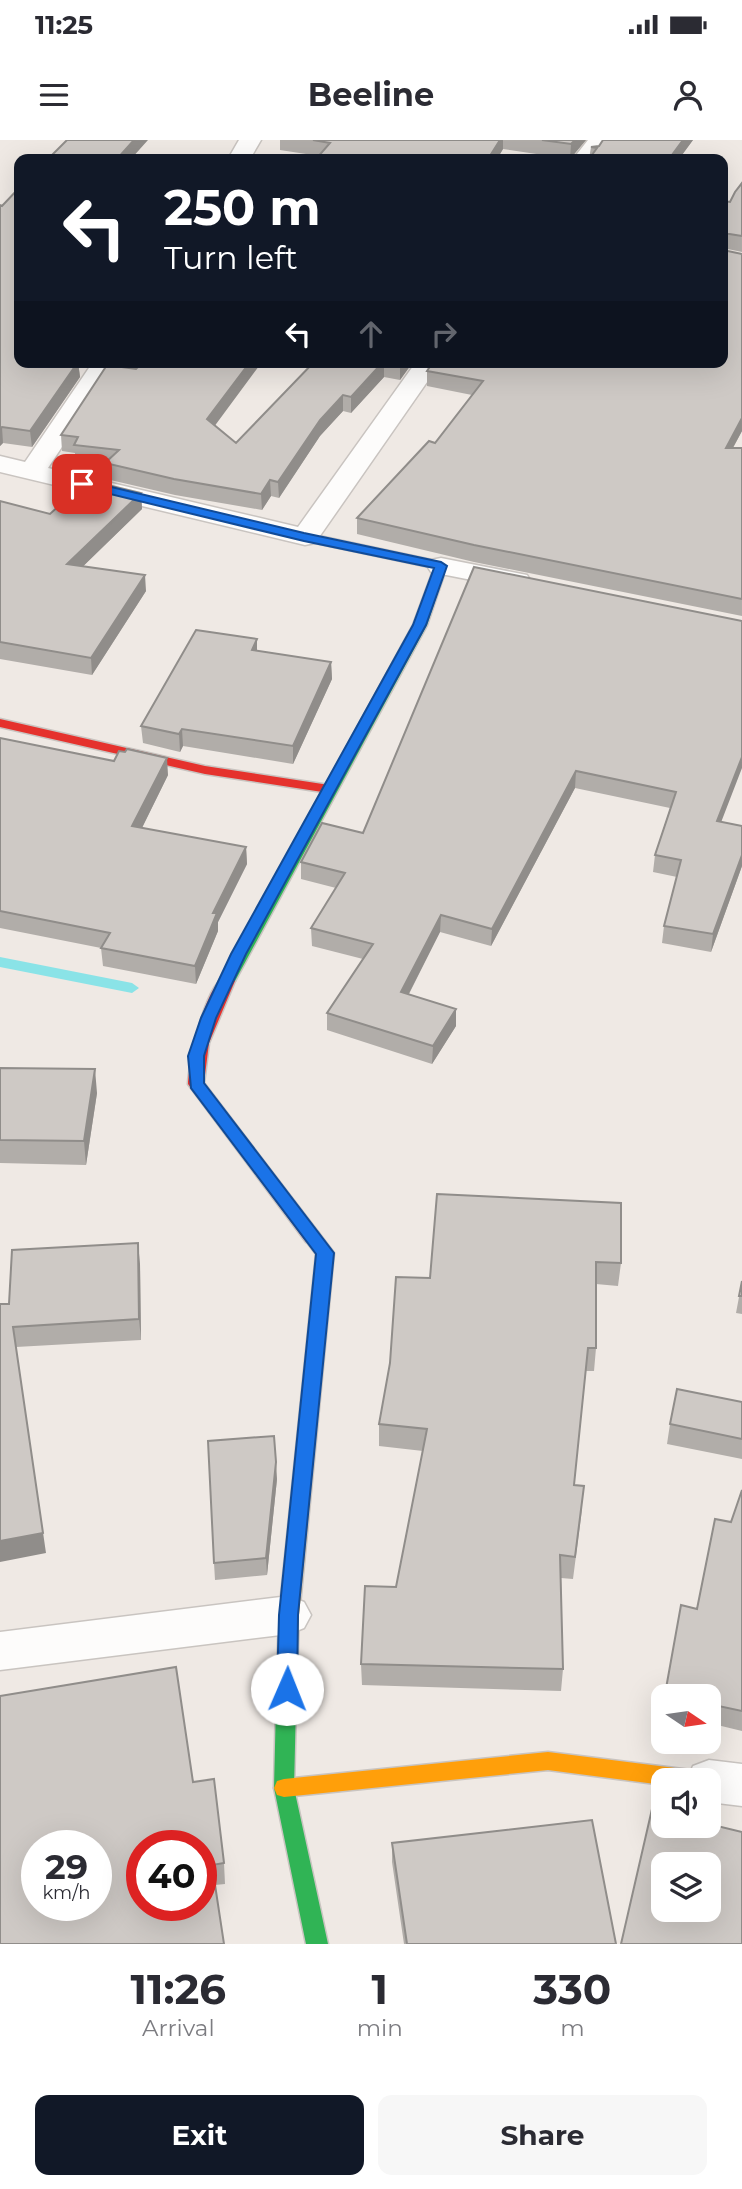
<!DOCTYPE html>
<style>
:root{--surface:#fff;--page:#f7f7f7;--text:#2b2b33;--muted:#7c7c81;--accent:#111827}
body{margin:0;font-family:Montserrat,sans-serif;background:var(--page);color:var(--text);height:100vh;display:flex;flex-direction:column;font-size:26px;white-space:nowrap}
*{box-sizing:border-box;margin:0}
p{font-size:23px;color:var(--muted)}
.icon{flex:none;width:38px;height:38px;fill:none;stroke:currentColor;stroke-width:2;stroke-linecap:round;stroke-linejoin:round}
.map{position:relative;height:1804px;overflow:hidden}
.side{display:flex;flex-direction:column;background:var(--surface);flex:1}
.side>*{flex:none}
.top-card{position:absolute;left:14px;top:14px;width:714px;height:214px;border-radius:14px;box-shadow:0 7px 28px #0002;background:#111827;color:#fff;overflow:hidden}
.needle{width:46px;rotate:103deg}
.buttons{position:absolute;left:651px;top:1544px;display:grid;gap:14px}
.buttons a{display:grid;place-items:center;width:70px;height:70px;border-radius:14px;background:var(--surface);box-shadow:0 7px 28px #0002;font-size:35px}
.speed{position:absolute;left:21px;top:1690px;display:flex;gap:14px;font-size:35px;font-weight:700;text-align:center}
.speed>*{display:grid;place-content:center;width:91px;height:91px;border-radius:50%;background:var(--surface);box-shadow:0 7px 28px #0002;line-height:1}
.speed small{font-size:18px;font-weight:400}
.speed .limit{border:10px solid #d22;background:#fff;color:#111}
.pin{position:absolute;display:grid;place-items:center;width:60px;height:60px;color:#fff;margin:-30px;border-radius:14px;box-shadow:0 4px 10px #0006}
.me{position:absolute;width:77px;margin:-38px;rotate:1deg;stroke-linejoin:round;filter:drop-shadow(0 0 5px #0008)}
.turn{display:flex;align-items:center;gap:24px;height:147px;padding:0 35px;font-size:32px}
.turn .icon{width:91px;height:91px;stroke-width:2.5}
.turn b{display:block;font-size:49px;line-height:60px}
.lanes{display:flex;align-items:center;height:66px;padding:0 35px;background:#0003;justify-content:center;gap:35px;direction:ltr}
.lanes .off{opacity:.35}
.eta{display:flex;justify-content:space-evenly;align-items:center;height:119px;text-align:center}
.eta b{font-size:42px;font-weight:700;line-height:49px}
.primary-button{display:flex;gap:14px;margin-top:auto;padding:14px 35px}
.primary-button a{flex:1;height:80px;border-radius:14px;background:var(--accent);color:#fff;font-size:28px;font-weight:700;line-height:80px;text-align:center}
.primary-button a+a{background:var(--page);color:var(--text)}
.status{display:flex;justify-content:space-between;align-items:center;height:49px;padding:0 35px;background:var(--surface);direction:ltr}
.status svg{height:19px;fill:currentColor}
header{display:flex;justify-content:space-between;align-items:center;height:91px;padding:0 35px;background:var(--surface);font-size:32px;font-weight:700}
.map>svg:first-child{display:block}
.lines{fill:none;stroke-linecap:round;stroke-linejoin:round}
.stream{fill:#8ae3e7;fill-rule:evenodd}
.street-casing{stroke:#c9c4c0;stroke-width:3}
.fast-casing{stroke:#c9c4c0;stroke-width:3}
.slow-casing{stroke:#c9c4c0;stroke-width:3}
.jam-casing{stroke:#c9c4c0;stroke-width:3}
.street{fill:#fdfcfb;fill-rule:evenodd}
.fast{fill:#30b455;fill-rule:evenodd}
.slow{fill:#ff9f0a;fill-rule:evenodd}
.jam{fill:#e5322d;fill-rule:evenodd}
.wall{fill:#b1ada9}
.shaded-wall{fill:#908d8a}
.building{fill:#cec9c5;stroke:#908d8a;stroke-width:2;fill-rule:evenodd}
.route{fill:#1a73e8;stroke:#114b97;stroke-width:2}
</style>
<div class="status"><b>11:25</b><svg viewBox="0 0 49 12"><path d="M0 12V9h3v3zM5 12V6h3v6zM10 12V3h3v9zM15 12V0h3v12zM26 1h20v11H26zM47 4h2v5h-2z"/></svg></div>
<header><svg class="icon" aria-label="menu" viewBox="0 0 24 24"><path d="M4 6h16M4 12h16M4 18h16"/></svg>Beeline<svg class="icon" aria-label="person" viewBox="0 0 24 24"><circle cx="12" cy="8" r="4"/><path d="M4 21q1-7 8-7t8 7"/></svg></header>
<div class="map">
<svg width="742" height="1804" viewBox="0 0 742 1804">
<rect width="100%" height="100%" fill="#efe9e4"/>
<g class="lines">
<path class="stream" d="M0 817 132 843 139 848 132 853 0 827Z"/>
<g class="street-casing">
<path id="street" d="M239 0H261L250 19H228Z
M588 0H611L596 19H573Z
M93 222H118L48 328 298 387 416 222H441L315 403 305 405 0 332V316L25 322Z
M441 418 527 435 531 441 527 447 517 449 431 432 427 426 431 420Z
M289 1456 304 1462 311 1475 304 1488 289 1494 0 1530V1492Z
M709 1620 742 1624V1666L709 1662V1640H687L693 1626Z"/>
</g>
<g class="fast-casing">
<path id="fast" d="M305 393 441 422 447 426 427 485 235 841 227 846 219 841 413 485 434 428 301 400V394Z
M286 1555 293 1558 296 1564 294 1648 328 1804H306L274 1648 276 1564 279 1558Z"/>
</g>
<g class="slow-casing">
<path id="slow" d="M312 1091 318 1092 334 1113 299 1475 296 1564 293 1570 286 1573 279 1570 276 1564 279 1475 316 1114 303 1097 306 1092Z
M548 1612 699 1631 706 1633 709 1640H663V1645L548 1630 284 1657 277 1655 274 1648 277 1641 284 1639Z"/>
</g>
<g class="jam-casing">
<path id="jam" d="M0 579 205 626 329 645 336 649 329 653 205 634 0 587Z
M227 836 235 841 209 903 204 943 318 1092 321 1097 318 1102H306L188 944C189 923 205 842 227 836Z"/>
</g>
<use href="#street" class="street"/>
<use href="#fast" class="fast"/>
<use href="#slow" class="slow"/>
<use href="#jam" class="jam"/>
</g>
<path class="wall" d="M280 0H586L570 19 503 9 497 19H316L319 16 280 10Z
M693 0 679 19H589L591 7Z
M742 43V112L723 108V61L730 62Z
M0 65 2 66 19 222H78L80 237 32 307 3 303 0 306Z
M742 114V291L733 308H742V476L474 422 357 394V378L435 303 472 255 427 246V231Z
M314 222H413L400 240 384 237 351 273 343 271 320 296 279 358 271 356 262 370 175 355 106 339 105 325 75 321V313L62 311 61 295 136 229 215 286 236 303Z
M141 353 142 369 83 426 146 451 92 535 0 519V361L50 374Z
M742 481 721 682 742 686V726L711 812 662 803 664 786 677 737 653 732 655 715 670 668 575 648 491 806 440 792 409 854 456 886 432 924 327 890V873L363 819 312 806 311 788 336 748 301 739V722L363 693Z
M257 499V511L331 522 332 539 293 624 183 606 180 612 143 603 141 586Z
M0 598 168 635 142 688 246 707 247 724 218 782V791L196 844 103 826 101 808 0 788Z
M0 928 97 953 86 1025 0 1023Z
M437 1054 621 1123 618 1146 596 1144V1208L594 1231H586L574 1345 582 1369 573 1439 561 1438 563 1529 561 1551 362 1545 361 1524 396 1447 423 1311 379 1306V1284L430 1138Z
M140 1124 141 1200 16 1207 46 1413 9 1164Z
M742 1141V1174L736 1173Z
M742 1262V1319L667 1304 670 1284Z
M277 1339 267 1435 215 1440 214 1423Z
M742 1350V1591L709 1583V1556H665L681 1465 697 1469 731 1382Z
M193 1642 224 1723 225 1744 215 1745Z
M392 1703 616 1804H404L392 1722Z"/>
<path class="shaded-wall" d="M134 0H148L131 19H117Z
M500 0H503V9L497 19H488Z
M575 0H586L570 19 571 4Z
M683 0H693L679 19H669Z
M78 222 80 237 32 307 30 291Z
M250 222H262L208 295 207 279Z
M383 222H384V237L351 273V257Z
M401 222H413L400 240V225Z
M343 255V271L320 296 279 358 278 342 320 280Z
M742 278V291L724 324 726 308Z
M2 287 3 303 0 306V288Z
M270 340 271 356 262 370 261 354Z
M141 353 142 369 68 441 67 424Z
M145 435 146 451 92 535 91 518Z
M257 499V516L252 510Z
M331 522 332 539 293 624V606Z
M182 589 183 606 180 612 179 594Z
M742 617V628L715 698 717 681Z
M167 618 168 635 134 704 132 686Z
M576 631 575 648 491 806 492 789Z
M246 707 247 724 218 782V791L196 844 195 826 213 773Z
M742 715V726L711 812 713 794Z
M441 775 440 792 401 869V852Z
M456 869V886L432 924 433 906Z
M95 929 97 953 86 1025 84 1001Z
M138 1103 140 1124 141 1200 139 1179Z
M13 1187 46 1413 0 1422V1401Z
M276 1322 277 1339 267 1435 266 1418Z"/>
<path class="building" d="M67 0H134L117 19H48Z
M313 0H500L488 19H316L330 3Z
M542 0H575L571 4Z
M603 0H683L669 19H589L597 8 591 7 599 6Z
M742 43V96L723 93V101V61L730 62 735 52Z
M19 48V222H78L30 291 2 287 0 288V65L2 66Z
M723 110 742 114V278L726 308H742V459L474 405 357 378 429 301 435 303 483 241 427 231 433 222H723Z
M143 222H250L207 279 236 303 314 222H383L351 257 343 255 320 280 278 342 270 340 261 354 174 339 105 323 119 310 74 305 78 297 61 295 107 225 136 229Z
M87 340 141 353 67 424 145 435 91 518 0 502V361L50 374Z
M474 427 742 481V617L717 681 742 686V715L713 794 664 786 681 720 655 715 676 652 576 631 492 789 441 775 401 852 456 869 433 906 327 873 373 804 311 788 345 733 301 722 322 683 363 693Z
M196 490 257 499 252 510 331 522 293 606 182 589 179 594 141 586Z
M0 598 114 621 119 611 125 612 127 609 167 618 132 686 246 707 213 773H217L195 826 101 808 110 793 0 771Z
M0 928 95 929 84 1001 0 1000Z
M437 1054 621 1063V1123L596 1122V1208H588L574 1345 584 1346 575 1417 560 1415 563 1529 361 1524 365 1446 396 1447 427 1289 379 1284 390 1223 396 1137 430 1138Z
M138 1103 139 1179 13 1187 43 1393 0 1401V1164H9L12 1110Z
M742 1141V1156H739Z
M677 1249 742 1262V1299L670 1284Z
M274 1296 276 1322 266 1418 214 1423 208 1301Z
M742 1350V1571L709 1564V1556H672L665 1554 681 1465 697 1469 715 1379 731 1382Z
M176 1527 193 1642 214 1639 224 1723 212 1725 224 1804H0V1556ZM37 1706H96V1766H37ZM142 1706H201V1766H142Z
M652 1669 663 1672V1685H709V1684L742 1692V1804H621ZM663 1724H709V1769H663Z
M592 1680 616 1804H407L392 1703Z"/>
<path class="route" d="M82 340 304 393 441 422 447 426 426 485 246 814 216 878 204 916V943L334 1113 298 1475 297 1549 294 1556 287 1558 280 1556 277 1549 279 1475 316 1114 191 948 188 916 201 878 231 814 413 485 434 428 304 401 77 346 76 344Z"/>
</svg>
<div class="buttons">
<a><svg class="needle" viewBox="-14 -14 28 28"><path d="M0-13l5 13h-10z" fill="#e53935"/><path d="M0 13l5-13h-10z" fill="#7c7c81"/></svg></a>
<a><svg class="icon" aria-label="sound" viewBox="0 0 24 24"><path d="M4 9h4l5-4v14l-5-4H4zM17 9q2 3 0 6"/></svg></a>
<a><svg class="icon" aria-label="layers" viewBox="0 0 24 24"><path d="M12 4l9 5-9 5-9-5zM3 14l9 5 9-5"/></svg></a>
</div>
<div class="speed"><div>29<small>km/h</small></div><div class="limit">40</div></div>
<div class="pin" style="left:82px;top:344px;background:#d93025"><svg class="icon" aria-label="arrive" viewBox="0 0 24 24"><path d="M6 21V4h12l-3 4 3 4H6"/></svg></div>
<svg class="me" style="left:287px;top:1549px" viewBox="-20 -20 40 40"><circle r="19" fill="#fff"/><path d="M0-13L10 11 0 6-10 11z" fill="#1a73e8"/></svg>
<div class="top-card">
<div class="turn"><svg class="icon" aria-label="left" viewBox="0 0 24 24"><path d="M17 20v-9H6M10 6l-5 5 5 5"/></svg><div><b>250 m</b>Turn left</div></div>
<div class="lanes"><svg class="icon" aria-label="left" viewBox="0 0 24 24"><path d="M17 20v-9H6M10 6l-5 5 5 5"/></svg><svg class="icon off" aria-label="ahead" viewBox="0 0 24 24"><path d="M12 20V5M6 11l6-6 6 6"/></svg><svg class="icon off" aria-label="right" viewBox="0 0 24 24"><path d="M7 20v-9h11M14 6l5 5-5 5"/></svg></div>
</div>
</div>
<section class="side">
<div class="eta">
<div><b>11:26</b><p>Arrival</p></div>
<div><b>1</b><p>min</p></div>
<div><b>330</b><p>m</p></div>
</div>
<div class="primary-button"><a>Exit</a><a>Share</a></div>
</section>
